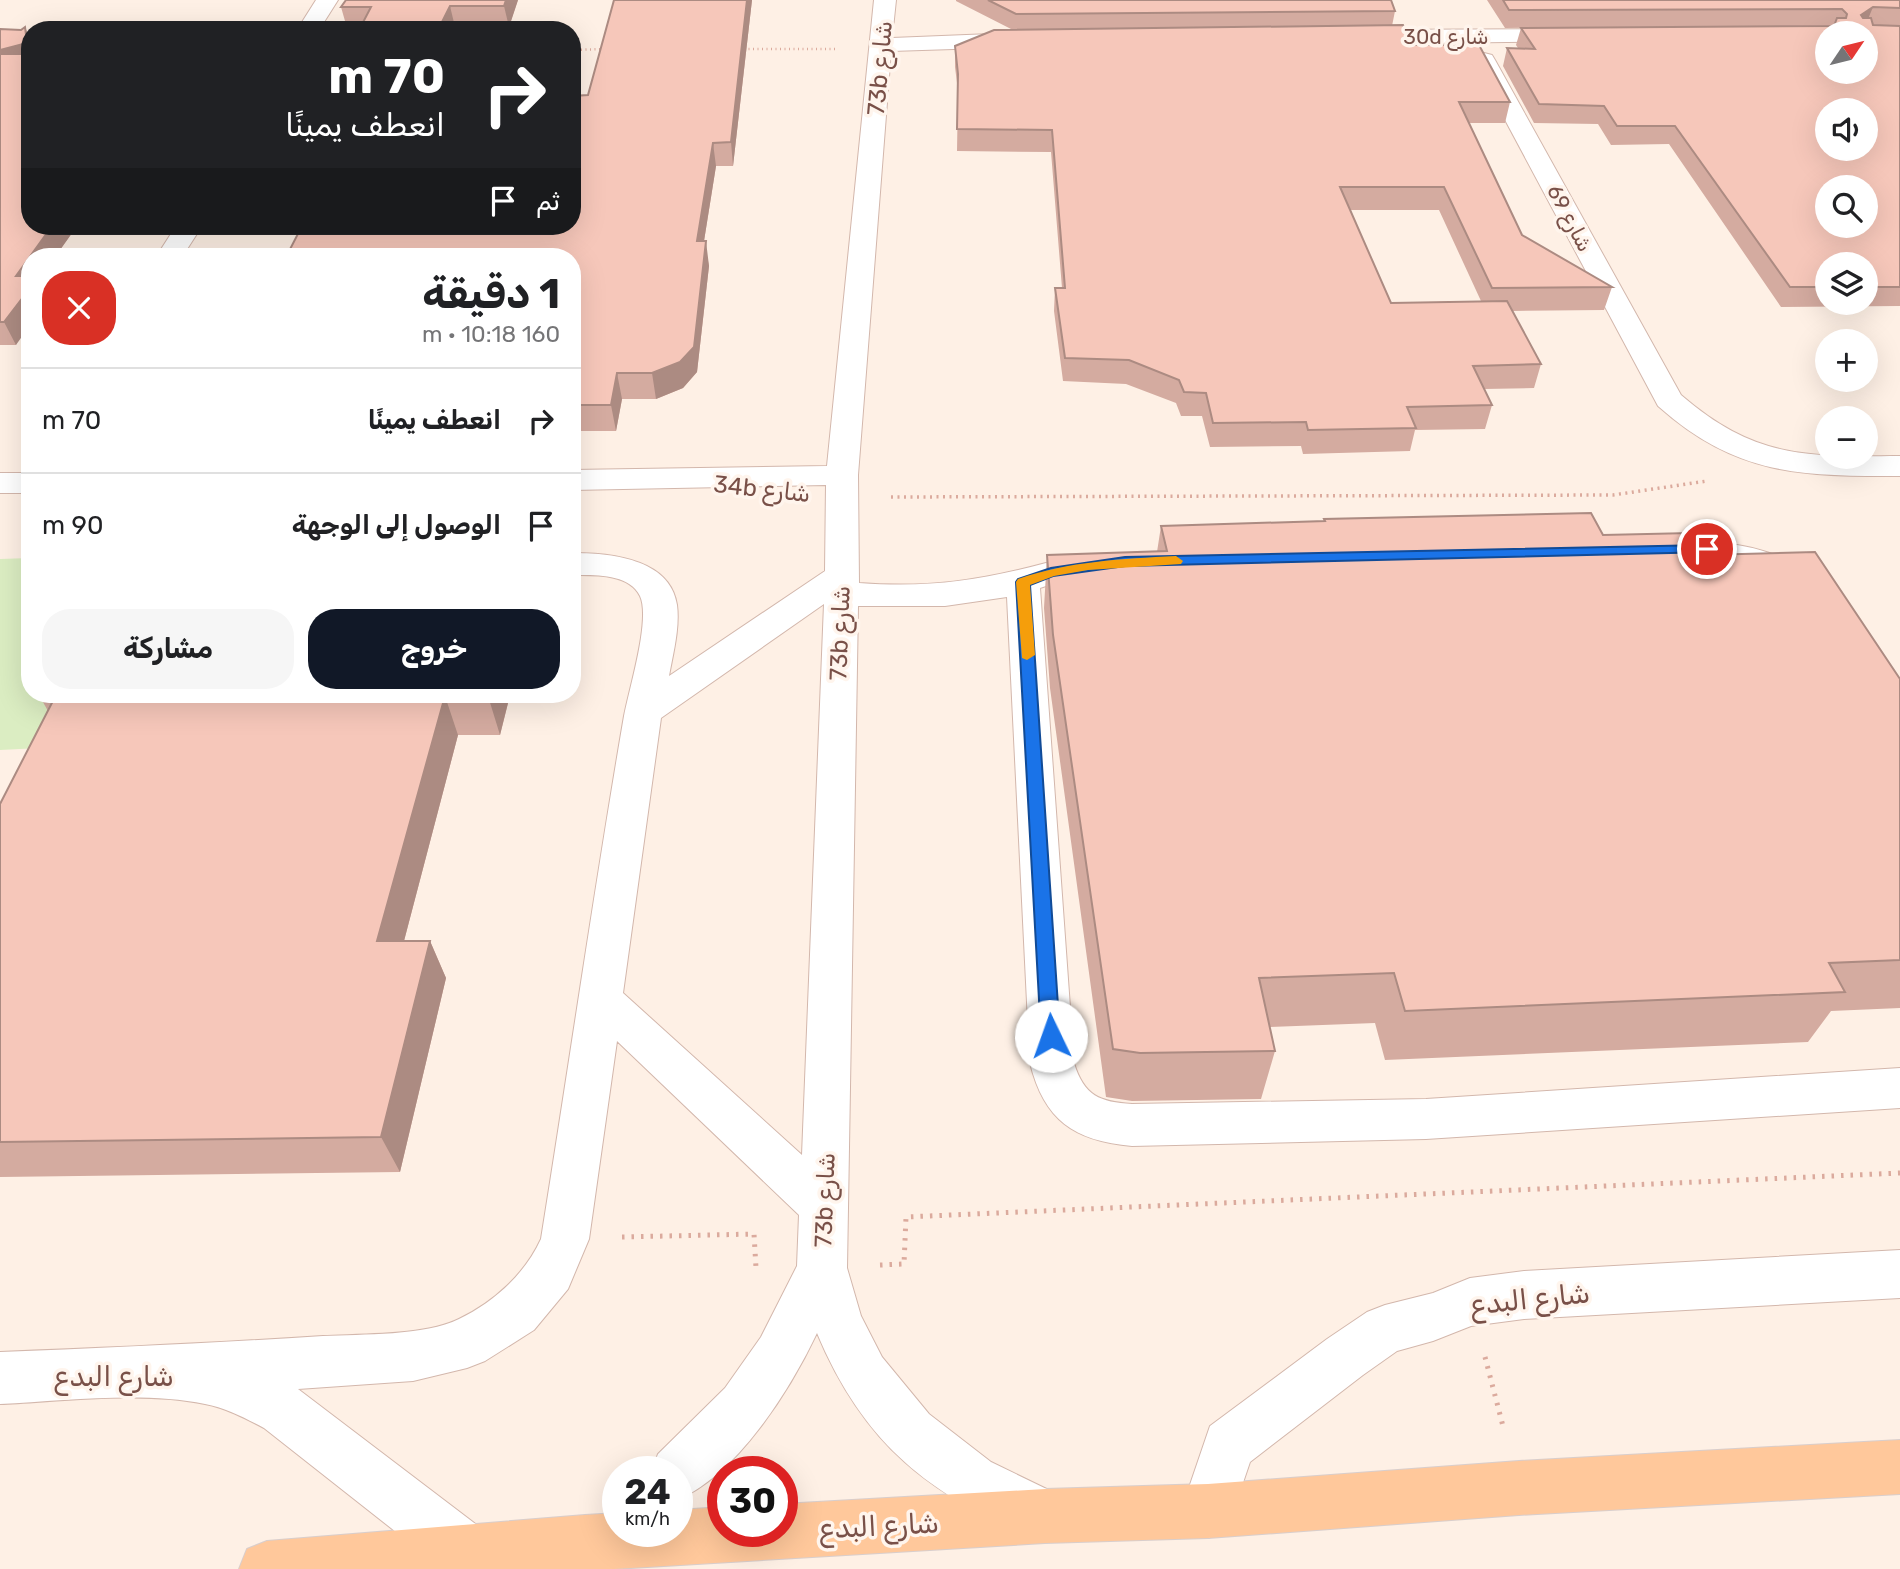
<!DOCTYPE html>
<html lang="ar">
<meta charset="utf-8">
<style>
:root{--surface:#fff;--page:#f6f6f6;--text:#202124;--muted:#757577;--line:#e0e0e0;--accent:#111827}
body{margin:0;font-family:Rubik,Cairo,sans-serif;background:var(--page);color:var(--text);direction:rtl;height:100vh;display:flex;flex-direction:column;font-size:26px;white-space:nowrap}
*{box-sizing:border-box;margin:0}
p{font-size:23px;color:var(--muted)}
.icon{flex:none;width:38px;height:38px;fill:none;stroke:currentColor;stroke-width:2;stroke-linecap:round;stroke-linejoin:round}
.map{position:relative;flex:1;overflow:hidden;direction:ltr}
.sheet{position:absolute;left:21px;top:248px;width:560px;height:455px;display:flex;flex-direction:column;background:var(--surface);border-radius:28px;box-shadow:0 7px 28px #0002;direction:rtl}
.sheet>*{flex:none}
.hud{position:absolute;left:21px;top:21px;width:560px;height:214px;border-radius:28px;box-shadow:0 7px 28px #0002;direction:rtl;background:#202124;color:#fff;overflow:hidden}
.needle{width:46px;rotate:55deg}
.fabs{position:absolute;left:1815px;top:21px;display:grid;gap:14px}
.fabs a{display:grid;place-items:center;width:63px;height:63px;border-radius:50%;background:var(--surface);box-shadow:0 7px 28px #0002;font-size:35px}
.speed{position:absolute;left:602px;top:1456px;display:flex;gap:14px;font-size:35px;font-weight:700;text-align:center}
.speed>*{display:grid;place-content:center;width:91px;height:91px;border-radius:50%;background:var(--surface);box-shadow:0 7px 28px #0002;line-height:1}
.speed small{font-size:18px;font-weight:400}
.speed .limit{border:10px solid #d22;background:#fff;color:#111}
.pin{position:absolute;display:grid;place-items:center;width:60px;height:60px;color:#fff;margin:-30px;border:4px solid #fff;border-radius:50%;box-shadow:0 2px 7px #0007}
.me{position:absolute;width:77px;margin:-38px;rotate:357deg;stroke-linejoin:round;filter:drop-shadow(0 0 5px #0008)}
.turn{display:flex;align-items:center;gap:24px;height:147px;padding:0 21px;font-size:32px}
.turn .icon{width:91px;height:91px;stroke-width:2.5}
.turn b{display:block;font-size:49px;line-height:60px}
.then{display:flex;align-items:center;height:66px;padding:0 21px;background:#0003;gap:14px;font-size:26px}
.round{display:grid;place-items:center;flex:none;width:74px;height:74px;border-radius:28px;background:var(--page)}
.head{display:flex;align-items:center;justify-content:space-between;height:119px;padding:0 21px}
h1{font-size:42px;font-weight:700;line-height:52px}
.action{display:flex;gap:14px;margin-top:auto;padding:14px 21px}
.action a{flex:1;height:80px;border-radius:28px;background:var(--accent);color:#fff;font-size:28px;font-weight:700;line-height:80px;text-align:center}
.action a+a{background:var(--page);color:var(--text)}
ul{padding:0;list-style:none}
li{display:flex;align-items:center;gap:21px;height:105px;padding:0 21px;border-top:2px solid var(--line)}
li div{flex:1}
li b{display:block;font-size:26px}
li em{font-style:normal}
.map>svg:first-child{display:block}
.green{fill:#dbedc2}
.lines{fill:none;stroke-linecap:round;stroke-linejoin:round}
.minor-casing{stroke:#d3b7ac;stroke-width:2}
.major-casing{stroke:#d9cecc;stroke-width:2}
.path-far2{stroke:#dbaa9d;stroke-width:2.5;stroke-dasharray:1 3.5;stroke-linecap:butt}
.path-far1{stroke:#dbaa9d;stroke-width:3.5;stroke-dasharray:2 4.5;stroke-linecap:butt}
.path{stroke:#dbaa9d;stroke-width:5;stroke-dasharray:2.5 7;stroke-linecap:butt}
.minor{fill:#fff;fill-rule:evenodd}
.major{fill:#ffc89b;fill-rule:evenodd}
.wall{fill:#d4aba0;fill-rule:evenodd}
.shaded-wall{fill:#ac8b82}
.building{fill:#f6c7ba;stroke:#ac8b82;stroke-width:2;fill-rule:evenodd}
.route{fill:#1a73e8;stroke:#114b97;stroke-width:2}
.slow{fill:#f59e0b}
.labels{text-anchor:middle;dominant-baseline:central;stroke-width:7;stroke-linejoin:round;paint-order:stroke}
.far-street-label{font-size:21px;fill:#795048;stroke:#fff5ed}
.street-label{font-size:24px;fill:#795048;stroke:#fff5ed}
.near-street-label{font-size:28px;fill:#795048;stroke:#fff5ed}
</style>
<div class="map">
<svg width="1900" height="1569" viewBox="0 0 1900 1569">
<rect width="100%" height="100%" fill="#fef0e5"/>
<path class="green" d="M30 558V695H64L40 748 0 750V559Z"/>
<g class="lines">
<g class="minor-casing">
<path id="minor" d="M316 0H338L319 30H297Z
M874 0H896L892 38 1016 33 1024 35 1027 40 1024 45 1016 47 891 51 858 475 859 583C928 588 979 581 1046 563L1058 566 1063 574 1058 582 1040 588 1074 1063C1084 1096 1100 1102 1132 1104L1426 1099 1900 1068V1108L1426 1139 1132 1146C1074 1141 1044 1120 1030 1063L1007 597 945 606H858L847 1268 861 1316 882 1357 929 1414 991 1462 1059 1495 1067 1514 1059 1533 1040 1541C930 1496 864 1445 817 1333 790 1390 737 1475 677 1500V1472H651L658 1454 725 1388 761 1337 797 1266 799 1215 617 1041 589 1239 568 1289 534 1330 485 1361 467 1368 413 1381 298 1389 486 1532 494 1552 487 1569H443L264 1428C245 1418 226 1408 205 1404 143 1391 64 1401 0 1404V1352C108 1348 215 1343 323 1336 362 1334 425 1336 459 1319 494 1302 525 1274 541 1239 569 1065 594 890 624 716 629 689 651 619 640 596 629 573 593 575 572 575V553C609 553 670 558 677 605 680 628 673 654 669 676L825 571 826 485 572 490V470L827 466ZM824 604 802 1155 623 993 661 718Z
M1569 29 1577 31 1580 36 1577 41 1357 44 1349 42 1346 37 1349 32 1357 30Z
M1484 53 1492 55 1495 60 1681 395C1755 459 1808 457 1900 456V476C1800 476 1737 476 1658 406L1473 60 1476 55Z
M176 226H202L182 257H156Z
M0 473H30V493H0Z
M1647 540C1683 539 1778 540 1799 573L1794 581C1771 587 1754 571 1732 566 1700 559 1666 567 1635 559L1630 551 1635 543Z
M1900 1250V1298L1524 1319 1471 1326 1433 1341 1397 1351 1363 1375 1250 1462 1227 1530 1208 1538 1189 1530 1181 1511 1210 1426 1327 1339 1367 1312 1385 1305 1433 1293 1470 1278 1524 1271Z"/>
</g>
<g class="major-casing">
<path id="major" d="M1900 1440V1494L1519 1515 1208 1538 1045 1543 614 1569H239L247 1549 267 1541 585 1515 618 1513V1531H677V1510L723 1507V1531H782V1504L1045 1489 1208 1484 1519 1461Z"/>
</g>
<path class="path-far2" d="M744 49H836
M572 50 605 49"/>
<path class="path-far1" d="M891 497 1613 495 1707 481"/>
<path class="path" d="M622 1237 754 1234 756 1268H760
M880 1265 904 1264 906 1217 1900 1173
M1485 1357 1504 1430"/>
<use href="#minor" class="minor"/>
<use href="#major" class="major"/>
</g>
<path class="wall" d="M346 0H518L509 27 347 28 341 7Z
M614 0H752L733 166H716L704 241 709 266 697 372 683 388 656 399H622L616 431H572V226L588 95Z
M956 0H1391L1395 11 1392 26 1411 45 1510 102 1505 123H1469L1522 235 1612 287 1604 310 1512 311 1541 364 1534 388 1484 389 1492 405 1485 429 1415 430 1410 451 1303 454 1301 446 1210 447 1202 416H1181L1176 403 1126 384 1063 381 1054 311 1055 288H1062L1051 152 957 151 958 91 955 67V46L1013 30 956 1ZM1350 210H1439L1481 301 1391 303Z
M1487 0H1900V25H1873L1900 26V306L1781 307 1669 144 1611 145 1598 124 1534 123 1503 66 1507 48H1518L1516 45 1521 28 1641 27 1505 28ZM1827 264H1866V303H1827Z
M0 29 30 226H77L55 257H30L16 345H0Z
M1324 519 1603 535 1704 555 1900 679V1008L1831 1011 1808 1042 1385 1060 1375 1023 1270 1027 1275 1051 1261 1099 1132 1101 1106 1097 1050 688 1044 608 1047 555 1157 552 1161 526 1324 521Z
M39 695H510L500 735H458L404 941H430L446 978 400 1172 0 1177V804L48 711Z"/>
<path class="shaded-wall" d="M506 0H518L509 27 504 6Z
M747 0H752L733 166 731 142Z
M450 6 455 27 453 30H438Z
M1873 7 1866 24 1861 15Z
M25 27 30 39V65L0 73V50Z
M713 143 716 166 700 266 697 241Z
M52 226H77L55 257H30V325L16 345 4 322 16 276Z
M706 241 709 266 697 372 683 388 656 399 652 373Z
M617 373 622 399 616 431 611 405Z
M488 695H510L500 735 488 696Z
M445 696 458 735 394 979 377 941Z
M430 941 446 978 400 1172 381 1137Z"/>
<path class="building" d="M346 0H506L504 6H450L438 30H359L371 7H341Z
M614 0H747L731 142 713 143 697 241H706L694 347 680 362 652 373H617L611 405H572V257H286L302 226H572V96L588 95Z
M988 0H1391L1395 11 1016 14Z
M1503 0H1900V8L1873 7 1861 15 1863 18H1871L1873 25 1900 26V287H1866V264H1827V287H1790L1675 126H1617L1604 106 1539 104 1507 48 1535 49 1521 28 1834 26 1837 18H1846L1847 14 1842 9 1509 10ZM1827 33H1866V72H1827ZM1827 110H1866V149H1827ZM1827 187H1866V226H1827Z
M1403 25 1411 45H1479L1510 102H1459L1522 235 1612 287 1492 288 1444 187H1340L1391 303 1507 301 1541 364 1473 366 1492 405 1407 407 1416 428 1308 430 1306 422 1213 423 1206 393 1184 392 1179 380 1129 360 1065 358 1055 288H1065L1052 130 957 129 958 74 955 46 994 30Z
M25 27 27 43 0 50V29L21 30Z
M0 54H30V226H52L16 276H30V288L4 322H0Z
M1591 513 1603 535 1691 533 1704 555 1815 552 1900 679V960L1829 963 1845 992 1405 1011 1394 973 1259 978 1275 1051 1140 1053 1113 1049 1053 635 1047 555 1167 551 1161 526 1325 521 1324 519Z
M39 695H488L445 696 377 941H430L381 1137 0 1142V804L56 695Z"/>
<path class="route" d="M1707 545 1712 546V552L1125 566 1053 576 1030 585 1060 1036 1057 1042 1051 1044 1044 1042 1041 1036 1016 582 1018 579 1051 568 1125 557Z"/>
<path class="slow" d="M1176 556 1183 561 1181 564 1088 570 1054 576 1030 585 1035 655 1027 660 1022 658 1016 582 1018 579C1070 561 1121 559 1176 556Z"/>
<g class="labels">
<g class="far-street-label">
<text x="1446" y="36">30d شارع</text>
<text transform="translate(1570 218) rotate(62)">شارع 69</text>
</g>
<g class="street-label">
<text transform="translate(880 68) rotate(-85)">73b شارع</text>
<text transform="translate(762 489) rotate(6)">34b شارع</text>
<text transform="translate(840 633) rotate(-88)">73b شارع</text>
<text transform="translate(825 1200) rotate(-88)">73b شارع</text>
</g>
<g class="near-street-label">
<text transform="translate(1530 1299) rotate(-6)">شارع البدع</text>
<text x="114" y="1376">شارع البدع</text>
<text transform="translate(879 1526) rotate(-3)">شارع البدع</text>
</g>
</g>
</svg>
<div class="fabs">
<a><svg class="needle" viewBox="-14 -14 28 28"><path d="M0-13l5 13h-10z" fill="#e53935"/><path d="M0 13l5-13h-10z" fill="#757577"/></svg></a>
<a><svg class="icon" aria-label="sound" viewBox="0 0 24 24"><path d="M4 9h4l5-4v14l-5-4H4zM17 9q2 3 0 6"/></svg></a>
<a><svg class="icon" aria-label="search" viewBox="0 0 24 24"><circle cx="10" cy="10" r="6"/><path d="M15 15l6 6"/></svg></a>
<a><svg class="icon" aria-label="layers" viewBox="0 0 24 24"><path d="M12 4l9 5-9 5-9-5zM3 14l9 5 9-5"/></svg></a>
<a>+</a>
<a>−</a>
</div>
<div class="speed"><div>24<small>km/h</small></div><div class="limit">30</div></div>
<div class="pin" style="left:1707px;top:549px;background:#d93025"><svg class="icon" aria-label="arrive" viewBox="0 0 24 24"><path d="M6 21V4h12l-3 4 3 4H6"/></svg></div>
<svg class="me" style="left:1051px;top:1036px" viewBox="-20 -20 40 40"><circle r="19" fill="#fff"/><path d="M0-13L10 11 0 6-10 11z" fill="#1a73e8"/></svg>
<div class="hud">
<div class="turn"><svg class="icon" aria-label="right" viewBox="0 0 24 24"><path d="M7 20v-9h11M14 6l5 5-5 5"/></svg><div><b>70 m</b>انعطف يمينًا</div></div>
<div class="then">ثم<svg class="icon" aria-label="arrive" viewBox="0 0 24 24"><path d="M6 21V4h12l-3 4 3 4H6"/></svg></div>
</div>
<section class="sheet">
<div class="head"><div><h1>1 دقيقة</h1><p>160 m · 10:18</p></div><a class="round" style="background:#d93025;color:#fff"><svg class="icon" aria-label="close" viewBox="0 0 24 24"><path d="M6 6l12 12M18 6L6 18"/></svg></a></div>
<ul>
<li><svg class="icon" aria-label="right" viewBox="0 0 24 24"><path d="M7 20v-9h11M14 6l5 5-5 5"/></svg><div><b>انعطف يمينًا</b></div><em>70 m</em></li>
<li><svg class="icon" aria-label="arrive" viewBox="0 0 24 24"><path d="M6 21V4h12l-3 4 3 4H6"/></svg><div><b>الوصول إلى الوجهة</b></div><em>90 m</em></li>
</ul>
<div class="action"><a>خروج</a><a>مشاركة</a></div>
</section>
</div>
